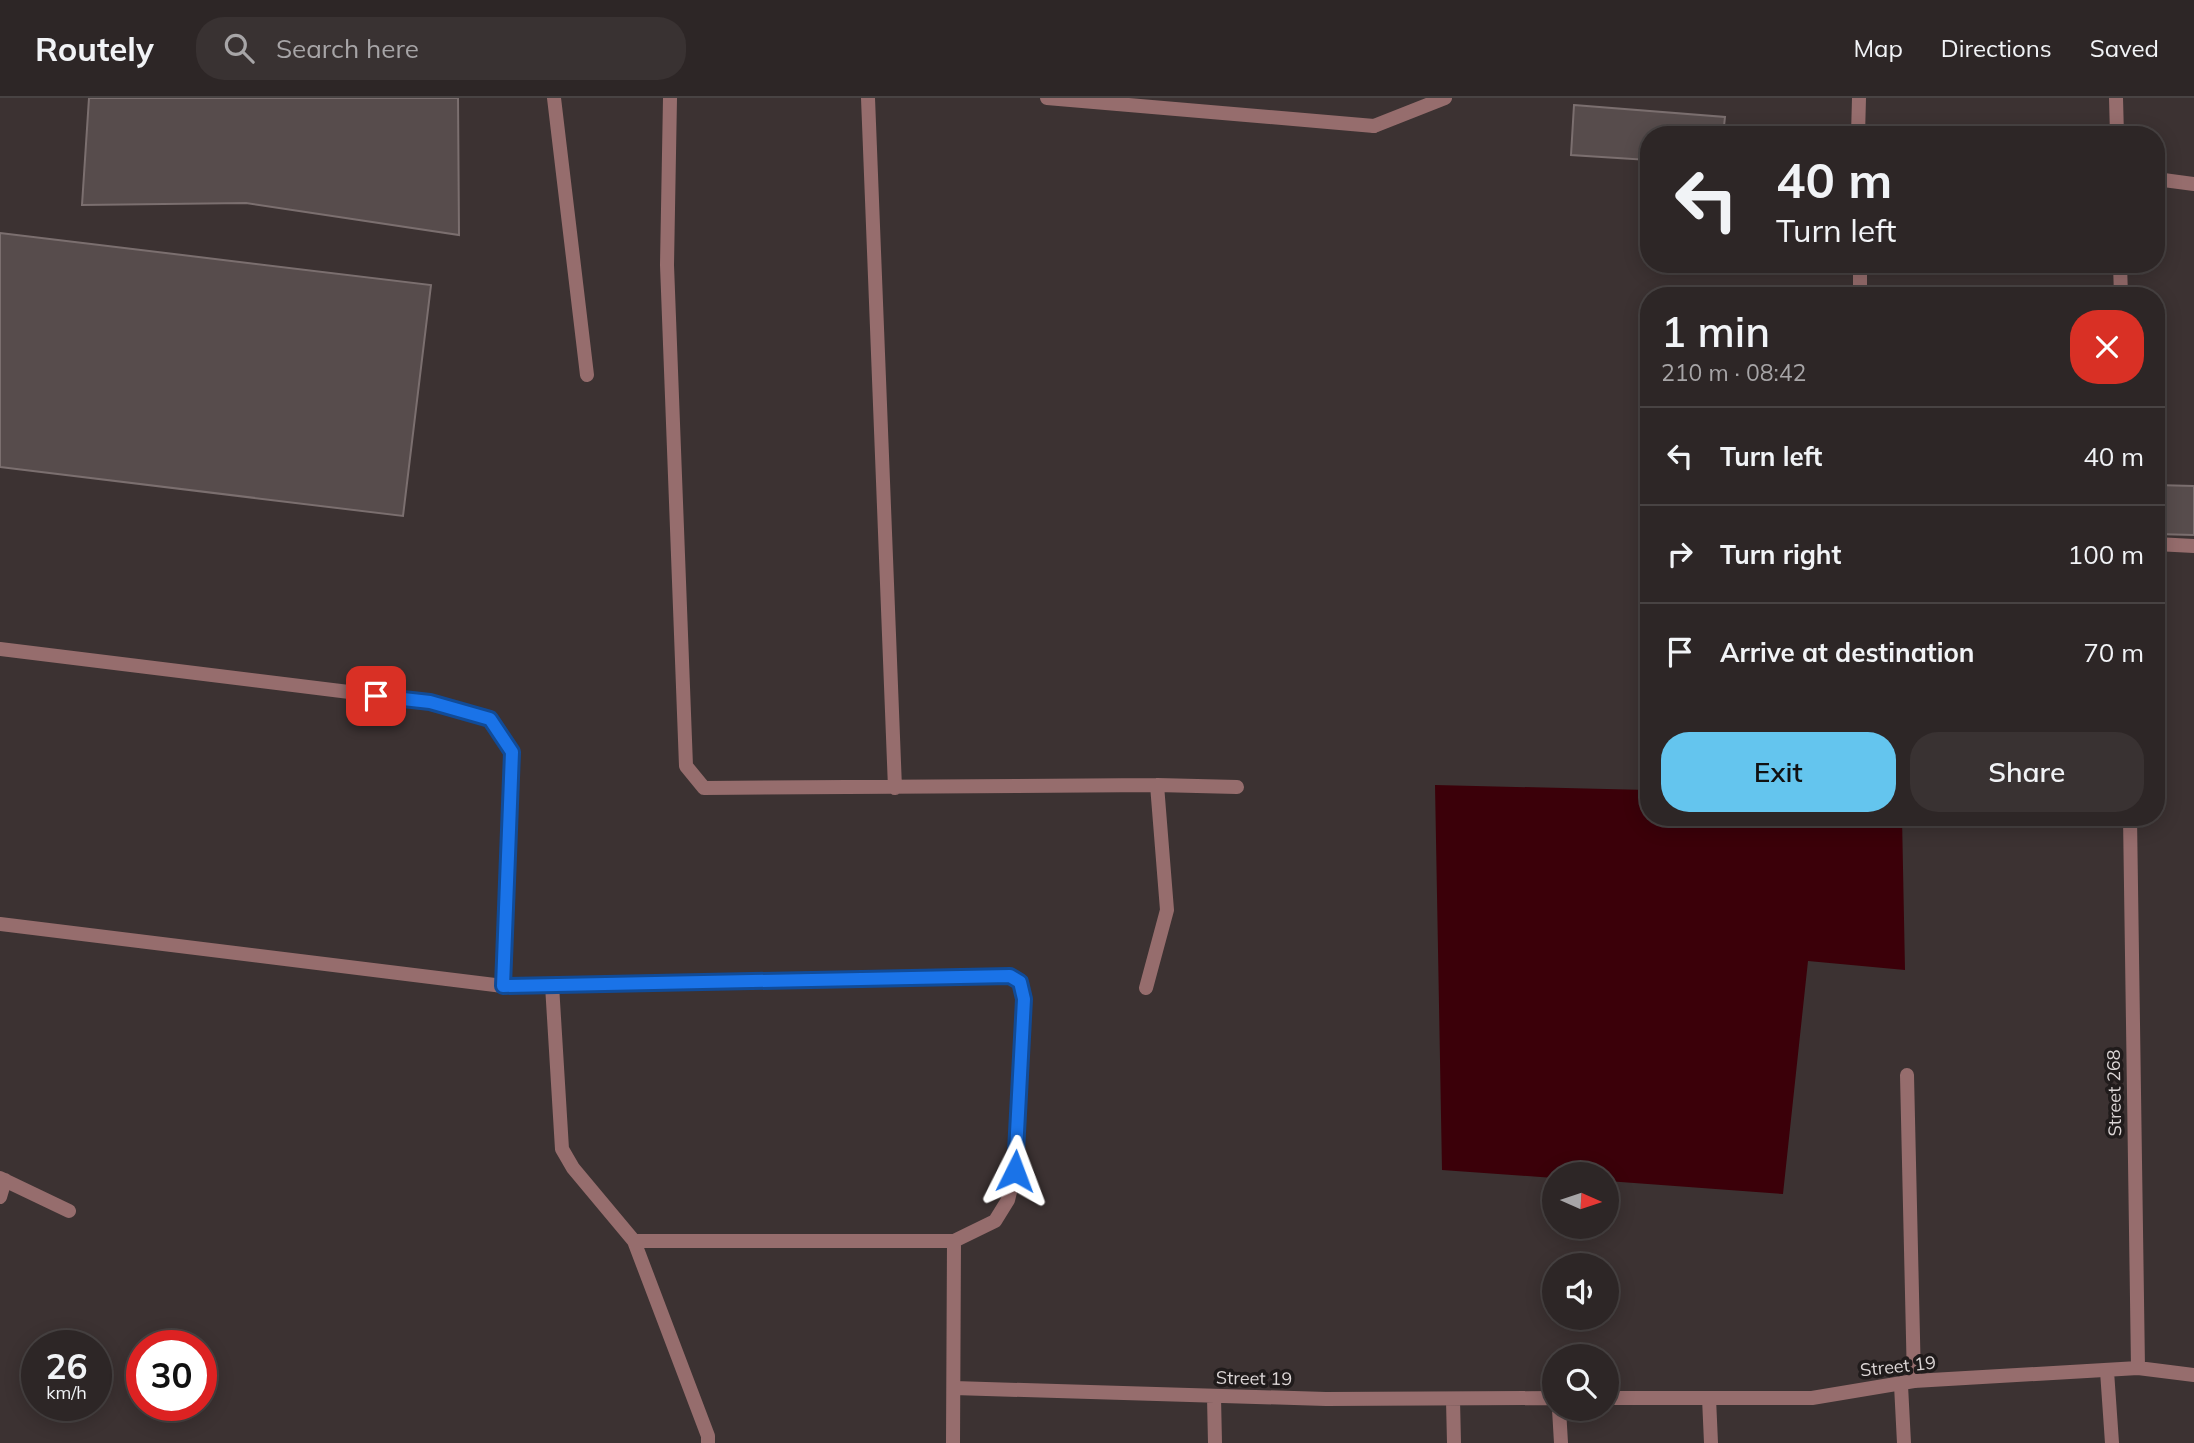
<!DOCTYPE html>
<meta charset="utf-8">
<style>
:root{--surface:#2d2626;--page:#393232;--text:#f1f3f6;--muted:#a7a5a7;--line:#484343;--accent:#64c5ee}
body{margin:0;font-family:Mulish,sans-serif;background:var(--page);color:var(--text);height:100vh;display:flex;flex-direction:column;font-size:26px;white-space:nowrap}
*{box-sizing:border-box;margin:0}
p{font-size:23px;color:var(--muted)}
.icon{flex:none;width:38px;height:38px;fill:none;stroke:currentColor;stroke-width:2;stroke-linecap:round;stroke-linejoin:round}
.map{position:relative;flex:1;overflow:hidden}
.details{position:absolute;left:1640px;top:189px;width:525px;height:539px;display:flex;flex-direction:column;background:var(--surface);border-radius:28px;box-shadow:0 4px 18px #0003,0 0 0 2px var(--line)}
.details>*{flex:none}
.top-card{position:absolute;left:1640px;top:28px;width:525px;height:147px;border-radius:28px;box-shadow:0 4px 18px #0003,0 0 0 2px var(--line);background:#2d2626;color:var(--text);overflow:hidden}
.needle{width:46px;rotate:93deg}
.fabs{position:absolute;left:1542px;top:1064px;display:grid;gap:14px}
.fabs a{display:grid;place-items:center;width:77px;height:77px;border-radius:50%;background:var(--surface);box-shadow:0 4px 18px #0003,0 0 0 2px var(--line);font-size:35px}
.speed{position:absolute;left:21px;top:1232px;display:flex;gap:14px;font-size:35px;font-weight:700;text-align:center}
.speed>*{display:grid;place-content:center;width:91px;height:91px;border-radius:50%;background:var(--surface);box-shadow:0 4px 18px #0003,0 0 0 2px var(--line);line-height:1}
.speed small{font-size:18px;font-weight:400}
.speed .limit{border:10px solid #d22;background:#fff;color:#111}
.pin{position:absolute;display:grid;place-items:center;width:60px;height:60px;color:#fff;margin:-30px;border-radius:14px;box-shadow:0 4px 10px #0006}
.me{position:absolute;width:77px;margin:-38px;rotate:3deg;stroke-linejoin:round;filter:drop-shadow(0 0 5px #0008)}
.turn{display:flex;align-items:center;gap:24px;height:147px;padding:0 21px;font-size:32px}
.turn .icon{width:91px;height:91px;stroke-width:2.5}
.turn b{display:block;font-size:49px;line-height:60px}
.round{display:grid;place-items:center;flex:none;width:74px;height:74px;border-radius:28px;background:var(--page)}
.overview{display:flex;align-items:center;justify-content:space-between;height:119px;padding:0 21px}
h1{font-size:42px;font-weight:600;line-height:52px}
.primary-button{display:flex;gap:14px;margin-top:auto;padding:14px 21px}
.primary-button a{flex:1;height:80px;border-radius:28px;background:var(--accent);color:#111;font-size:28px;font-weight:600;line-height:80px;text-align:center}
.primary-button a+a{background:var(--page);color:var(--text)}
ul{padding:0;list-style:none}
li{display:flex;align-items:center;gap:21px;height:98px;padding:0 21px;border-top:2px solid var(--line)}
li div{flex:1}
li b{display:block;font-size:26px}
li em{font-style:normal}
header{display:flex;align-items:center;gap:42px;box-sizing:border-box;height:98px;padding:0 35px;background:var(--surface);border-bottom:2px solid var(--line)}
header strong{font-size:33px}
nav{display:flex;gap:38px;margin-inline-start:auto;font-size:24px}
.search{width:490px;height:63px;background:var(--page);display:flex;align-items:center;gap:18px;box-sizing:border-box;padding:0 24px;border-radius:28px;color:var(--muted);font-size:26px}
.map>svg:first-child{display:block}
.water{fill:#3b0009}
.building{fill:#574c4c;stroke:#7b6f6f;stroke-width:2}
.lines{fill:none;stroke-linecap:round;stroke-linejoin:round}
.service{stroke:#966d6d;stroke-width:14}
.minor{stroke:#966d6d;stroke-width:14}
.route-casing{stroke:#114b97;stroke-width:18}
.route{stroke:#1a73e8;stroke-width:12}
.labels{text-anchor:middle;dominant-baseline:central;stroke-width:7;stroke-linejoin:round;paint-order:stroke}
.street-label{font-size:18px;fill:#dcd6d6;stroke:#201b1b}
</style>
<header>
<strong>Routely</strong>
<div class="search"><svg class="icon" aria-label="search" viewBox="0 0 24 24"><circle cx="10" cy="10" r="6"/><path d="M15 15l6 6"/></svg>Search here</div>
<nav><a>Map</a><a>Directions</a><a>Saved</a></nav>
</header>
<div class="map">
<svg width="2194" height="1345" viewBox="0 0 2194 1345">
<rect width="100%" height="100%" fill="#3c3232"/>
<path class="water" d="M1435 687 1648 692V719H1902L1905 872 1808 863 1783 1096 1607 1083 1606 1076H1554V1080L1442 1072Z"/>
<path class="building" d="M89 0H458L459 137 246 105 82 107Z
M1574 7 1725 19 1723 37H1648V62L1571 57Z
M0 135 431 187 403 418 0 369Z
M2156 387 2194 388V437L2156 436Z"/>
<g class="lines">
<path class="service" d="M554 0 587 277
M670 0 667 167 686 668 704 690 1157 687 1237 689
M868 0 895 690
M1374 28 1445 0
M1146 890 1167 812 1157 687
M1907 977 1914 1283
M0 1080 69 1113
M0 1099 5 1082"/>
<path class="minor" d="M1047 0 1374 28
M2116 0 2117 37
M1858 37 1859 0
M2156 81 2194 86
M1860 166V198
M2120 166 2121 198
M2156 446 2194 448
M0 551 430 604 490 621 512 654 503 888
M2130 719 2138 1270
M0 826 503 888 1010 879 1019 884 1024 901 1015 1073 1008 1102 995 1123 954 1143H634
M552 887 562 1051 573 1070 634 1143 708 1338V1345
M2107 1273 2112 1345
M1901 1287 1904 1345
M954 1290 1326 1301 1554 1300
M1214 1299 1215 1345
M1606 1300H1812L1914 1283 2138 1270 2194 1277
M1709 1300 1711 1345
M1453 1302 1454 1345
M1559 1311 1561 1345
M953 1345 954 1143"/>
</g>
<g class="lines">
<g class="route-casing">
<path id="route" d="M376 598 430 604 490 621 512 654 503 888 1010 878 1020 884 1024 901 1015 1073"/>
</g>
<use href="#route" class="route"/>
</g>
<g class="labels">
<g class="street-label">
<text transform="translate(2114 995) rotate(-91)">Street 268</text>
<text transform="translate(1898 1268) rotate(-6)">Street 19</text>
<text transform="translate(1254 1280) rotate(1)">Street 19</text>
</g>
</g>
</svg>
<div class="fabs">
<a><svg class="needle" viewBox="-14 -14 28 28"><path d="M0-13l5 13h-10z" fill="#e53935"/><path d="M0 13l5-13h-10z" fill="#a7a5a7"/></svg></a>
<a><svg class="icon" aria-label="sound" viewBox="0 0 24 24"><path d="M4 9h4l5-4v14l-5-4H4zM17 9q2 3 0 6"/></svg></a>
<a><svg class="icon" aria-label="search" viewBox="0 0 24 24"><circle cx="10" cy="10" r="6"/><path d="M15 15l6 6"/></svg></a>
</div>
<div class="speed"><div>26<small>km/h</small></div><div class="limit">30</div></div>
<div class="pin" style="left:376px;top:598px;background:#d93025"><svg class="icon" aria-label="arrive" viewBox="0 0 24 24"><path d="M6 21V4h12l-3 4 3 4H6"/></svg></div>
<svg class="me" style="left:1015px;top:1073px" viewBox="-20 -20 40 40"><path d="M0-17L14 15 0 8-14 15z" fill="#1a73e8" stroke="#fff" stroke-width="4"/></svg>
<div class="top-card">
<div class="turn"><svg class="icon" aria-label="left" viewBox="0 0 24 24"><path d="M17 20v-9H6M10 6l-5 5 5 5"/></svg><div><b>40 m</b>Turn left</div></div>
</div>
<section class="details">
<div class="overview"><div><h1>1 min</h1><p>210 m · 08:42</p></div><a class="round" style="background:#d93025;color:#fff"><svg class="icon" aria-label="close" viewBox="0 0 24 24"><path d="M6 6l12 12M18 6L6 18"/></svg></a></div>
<ul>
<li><svg class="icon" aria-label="left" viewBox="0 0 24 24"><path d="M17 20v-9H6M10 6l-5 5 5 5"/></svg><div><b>Turn left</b></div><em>40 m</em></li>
<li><svg class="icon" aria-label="right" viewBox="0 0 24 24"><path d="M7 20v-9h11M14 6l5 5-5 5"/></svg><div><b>Turn right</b></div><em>100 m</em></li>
<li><svg class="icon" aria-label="arrive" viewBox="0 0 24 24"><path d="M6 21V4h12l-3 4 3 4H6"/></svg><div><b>Arrive at destination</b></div><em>70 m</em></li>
</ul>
<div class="primary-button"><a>Exit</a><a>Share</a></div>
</section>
</div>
